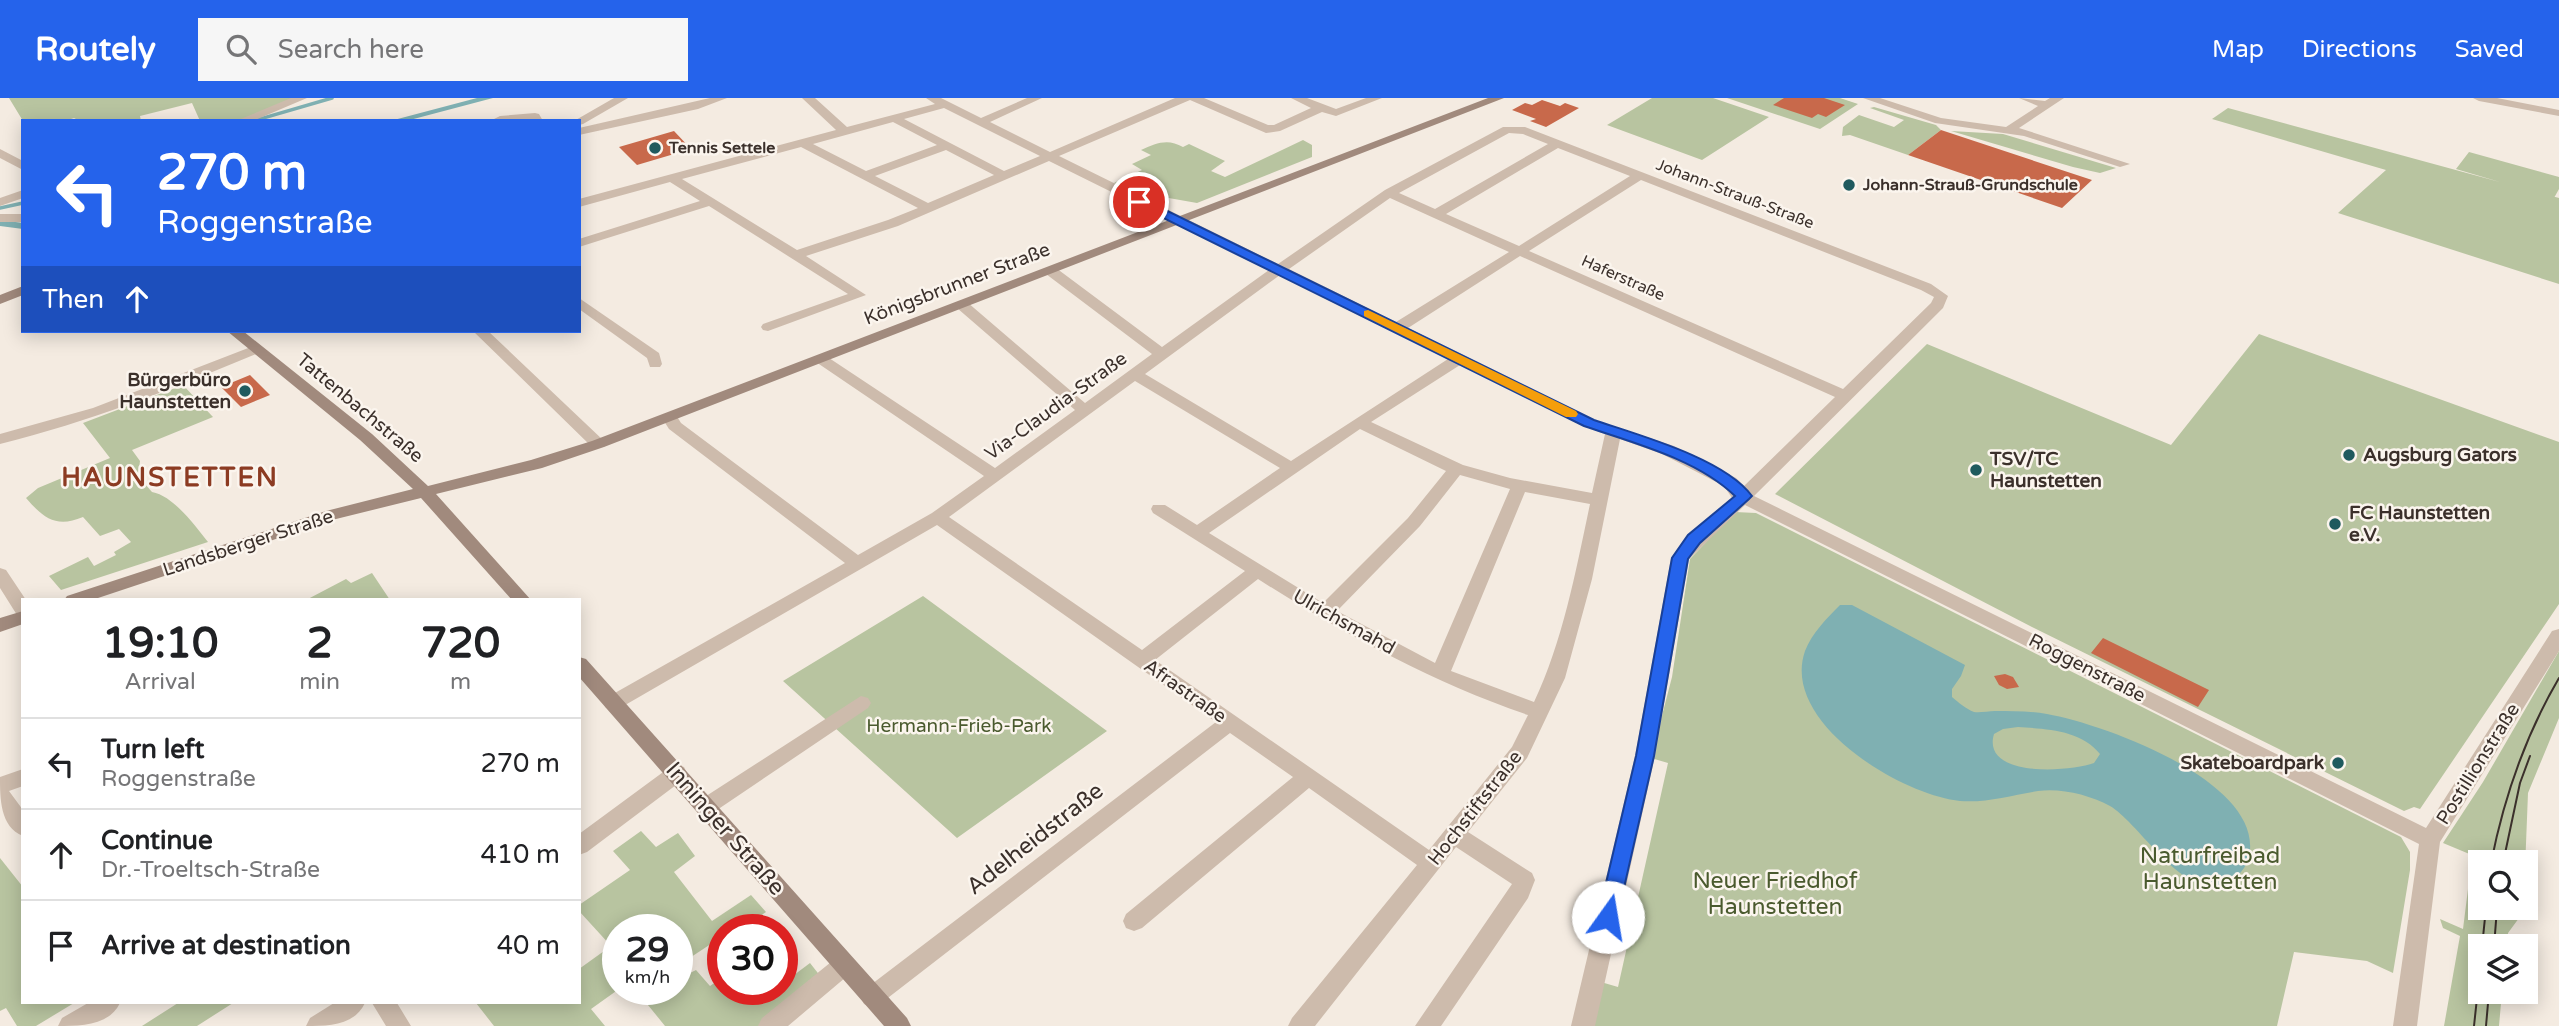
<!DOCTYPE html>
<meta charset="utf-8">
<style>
:root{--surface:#fff;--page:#f6f6f6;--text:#202124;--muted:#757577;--line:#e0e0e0;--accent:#2563eb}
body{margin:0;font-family:"Varela Round",sans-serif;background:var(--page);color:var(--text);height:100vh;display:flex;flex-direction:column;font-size:26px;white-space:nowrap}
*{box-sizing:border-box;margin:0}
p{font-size:23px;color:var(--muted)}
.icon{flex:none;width:38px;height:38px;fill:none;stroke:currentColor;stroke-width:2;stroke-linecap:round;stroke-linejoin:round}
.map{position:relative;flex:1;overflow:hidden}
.panel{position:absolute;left:21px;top:500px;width:560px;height:406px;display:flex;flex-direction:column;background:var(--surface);border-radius:0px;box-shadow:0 4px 18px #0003}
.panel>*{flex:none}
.top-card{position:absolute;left:21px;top:21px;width:560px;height:214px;border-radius:0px;box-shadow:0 4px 18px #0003;background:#2563eb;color:#fff;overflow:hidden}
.fabs{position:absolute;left:2468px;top:752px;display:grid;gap:14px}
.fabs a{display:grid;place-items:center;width:70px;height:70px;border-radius:0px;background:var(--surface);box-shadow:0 4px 18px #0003;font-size:35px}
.speed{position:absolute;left:602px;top:816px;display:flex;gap:14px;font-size:35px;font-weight:700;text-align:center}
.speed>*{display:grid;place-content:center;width:91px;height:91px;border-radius:50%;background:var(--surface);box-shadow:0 4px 18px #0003;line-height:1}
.speed small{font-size:18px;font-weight:400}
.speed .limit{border:10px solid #d22;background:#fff;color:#111}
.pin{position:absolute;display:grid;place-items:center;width:60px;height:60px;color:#fff;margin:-30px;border:4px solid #fff;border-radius:50%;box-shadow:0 2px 7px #0007}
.me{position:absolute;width:77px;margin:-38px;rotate:13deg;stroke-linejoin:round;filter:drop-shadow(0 0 5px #0008)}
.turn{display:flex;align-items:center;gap:24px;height:147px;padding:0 21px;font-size:32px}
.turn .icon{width:91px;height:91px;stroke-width:2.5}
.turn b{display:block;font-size:49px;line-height:60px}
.then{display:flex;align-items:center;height:66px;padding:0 21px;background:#0003;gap:14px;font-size:26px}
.eta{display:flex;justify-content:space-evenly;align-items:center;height:119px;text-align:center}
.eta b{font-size:42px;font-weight:800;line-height:49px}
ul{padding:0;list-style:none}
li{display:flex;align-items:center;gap:21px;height:91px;padding:0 21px;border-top:2px solid var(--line)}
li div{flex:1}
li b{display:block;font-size:26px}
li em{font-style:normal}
header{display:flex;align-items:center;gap:42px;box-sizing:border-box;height:98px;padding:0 35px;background:var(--accent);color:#fff}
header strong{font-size:33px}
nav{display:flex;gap:38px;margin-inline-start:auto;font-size:24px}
.search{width:490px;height:63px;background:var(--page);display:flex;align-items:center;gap:18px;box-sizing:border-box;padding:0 24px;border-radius:0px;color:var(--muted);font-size:26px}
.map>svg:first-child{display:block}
.green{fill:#b8c4a0}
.water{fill:#7fb0b2;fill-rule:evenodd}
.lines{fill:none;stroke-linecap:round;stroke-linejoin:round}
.stream{stroke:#7fb0b2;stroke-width:3.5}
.canal{fill:#7fb0b2;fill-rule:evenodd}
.building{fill:#c8694b}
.street{fill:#cdbbac;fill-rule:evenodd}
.secondary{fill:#a18a7d;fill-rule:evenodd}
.tram{stroke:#3b302b;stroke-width:2}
.route{fill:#2563eb;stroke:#184099;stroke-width:2}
.slow{fill:#f59e0b}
.poi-dot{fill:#1f5a5e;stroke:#fbf5ee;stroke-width:2.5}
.labels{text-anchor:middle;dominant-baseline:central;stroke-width:5;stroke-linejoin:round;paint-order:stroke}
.far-poi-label{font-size:16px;font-weight:bold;fill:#3b302b;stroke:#fbf5ee;text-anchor:start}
.far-street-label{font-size:16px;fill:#3b302b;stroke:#fbf5ee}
.street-label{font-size:19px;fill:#3b302b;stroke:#fbf5ee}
.poi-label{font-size:19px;font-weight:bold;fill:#3b302b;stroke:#fbf5ee;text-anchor:start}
.park-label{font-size:19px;fill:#4a5a2e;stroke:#fbf5ee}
.near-street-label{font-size:23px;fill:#3b302b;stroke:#fbf5ee}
.near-park-label{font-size:23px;fill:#4a5a2e;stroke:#fbf5ee}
.district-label{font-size:26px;font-weight:bold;letter-spacing:2px;fill:#8c3b22;stroke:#fbf5ee}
</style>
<header>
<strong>Routely</strong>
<div class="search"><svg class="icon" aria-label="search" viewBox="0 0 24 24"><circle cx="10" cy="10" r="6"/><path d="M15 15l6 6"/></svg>Search here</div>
<nav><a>Map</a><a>Directions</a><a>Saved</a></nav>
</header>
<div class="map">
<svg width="2559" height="928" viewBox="0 0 2559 928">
<rect width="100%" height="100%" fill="#f4ebe1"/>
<path class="green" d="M9 0H300L240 23H200L192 5 140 18 141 23H80L74 20 65 23H23Z
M1652 0H1713L1769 19 1702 62 1607 27Z
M1727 0H1840L1858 6 1820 31Z
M1874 9 1936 27 1941 32 1908 57 1850 37 1842 38 1843 29 1859 17 1894 29 1904 22 1870 10Z
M2228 10 2559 100V186L2338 115 2386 72 2212 21Z
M1951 33 2003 36 2116 70 2100 75 2073 69Z
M1303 42 1312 47V59L1197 105 1163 99 1167 95 1138 84 1119 88 1114 85 1142 72 1132 66 1151 57 1141 52C1156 45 1168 40 1183 49L1189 46 1225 63 1211 73 1225 79Z
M2469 54 2559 79V91L2554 100 2456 71Z
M2259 236 2559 344V506L2420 711 2414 709 2404 713 2032 529 1775 396 1927 246 2171 347Z
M183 287 213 319 132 352 140 363 138 378 152 394C174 398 195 428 208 444L61 492 49 478 88 459 94 468 116 457 114 454 131 444 119 431 100 438 83 419C57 430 44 421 26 400L38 390 110 360 83 325Z
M1735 414 1756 415 2401 739 2410 754V772L2393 875 2367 863 2294 854 2277 928H1584L1594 882 1618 889 1668 665 1651 660 1672 579 1690 461Z
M372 475 390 502H306L346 481 351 485Z
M923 498 1107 633 957 740 783 583Z
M2559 553V620L2528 695 2525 771V765H2491L2443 745 2483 684Z
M641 733 656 749 678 735 695 758 674 774 712 823 751 797 766 814 742 831H723V838L682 865 690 875 696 872 710 888 723 879V891H782V886L810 865 821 879 760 928H665L635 891H677V831H618L619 891 591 911 605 928H494L476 905H579V871L611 848 579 813V807L630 772 613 753Z
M0 760 23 789V905H74L36 928H17L6 910 0 913Z
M2479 772 2480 810H2525V800L2530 805 2508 835 2507 849H2480V894H2502L2499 928H2444L2460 838 2443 830 2440 821 2463 831 2470 775Z
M178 905H233L197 928H142Z"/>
<path class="water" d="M1840 507H1852L1965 567 1961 578 1952 591V599C1958 604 1966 611 1974 614 1980 615 1988 613 1995 613 2012 613 2030 613 2047 616 2103 626 2256 681 2250 752 2249 765 2242 775 2232 783 2189 812 2141 726 2110 708 2089 697 2062 690 2038 693 2012 697 1987 705 1960 703 1902 697 1780 625 1805 553 1812 535 1827 520 1840 507ZM2018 629C2047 631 2081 632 2100 656L2094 665C2069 674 1981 680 1994 636L2003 631Z"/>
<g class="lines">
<path class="stream" d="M253 23 332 0
M0 110 23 105"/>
<path class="canal" d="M477 0H493L406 23H390Z
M0 122 23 125V131L0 128Z"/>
</g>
<path class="building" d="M1784 0H1824L1845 7 1826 19 1818 16 1812 20 1773 7Z
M1542 2 1560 8 1565 5 1579 10 1546 29 1530 23 1536 21 1512 12 1525 5 1532 7Z
M1941 32 2092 82 2062 110 1908 57Z
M674 33 691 51 637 67 619 49Z
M250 277 270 297 241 309 221 289Z
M2103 540 2209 592 2198 609 2091 555Z
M2005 576 2013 579 2019 589 2007 591 1999 587 1994 578Z"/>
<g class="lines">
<path class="street" d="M291 0H307L253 23H236Z
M614 0H628L583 26 579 27V23H574Z
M710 0H727L698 11 579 37V30Z
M802 0H815L847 29 935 6 926 0H941L981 20 1027 0H1042L990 24 1050 54 1175 0H1204L1268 27H1274L1311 10 1291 0H1307L1336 11 1366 0H1382L1336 18 1322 14 1280 33 1266 35 1190 2 1059 58 1278 166 1385 92 1503 29H1525L1931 186 1948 198 1943 210 1754 398 2426 730 2552 533 2559 531V553L2440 744 2417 928H2393L2419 746 1745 407 1689 461 1655 658 1595 928H1571L1635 658 1671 460 1689 438 1732 400 1724 388 1662 356 1620 341 1592 481 1565 580 1527 660 1468 734 1532 775 1535 782 1528 800 1441 928H1415L1512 786 1456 749 1315 928H1288L1292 920 1417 767 1309 690 1142 830 1134 833 1126 830 1123 823 1126 816 1293 679 1230 635 880 906 872 910 864 906 860 899 864 892 1216 624 937 427 620 610 613 612 606 610 603 605 606 600 845 465 669 331 662 320 664 317H676L681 325 858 457 932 415 984 378 816 264 814 261 816 258H826L995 370 1075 312 957 210V204H967L1085 305 1152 256 1046 176V170H1056L1162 249 1269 172 1049 63 898 128 806 158 866 197 768 233 763 232 761 229 763 226 848 196 709 108 579 149V141L700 103 670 84 579 109V101L836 32ZM944 10 1040 58 1004 73 904 21ZM893 24 937 47 866 73 813 46ZM1509 35 1523 36 1548 46 1435 111 1399 95ZM801 49 918 110 888 122 797 152 682 81ZM1558 50 1630 78 1519 148 1446 116ZM946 52 994 77 928 105 875 78ZM1641 82 1921 192 1934 199 1931 205 1843 291 1529 153ZM1390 100 1509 154 1396 224 1289 171ZM1520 158 1835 299 1744 388 1736 380 1674 348 1595 322 1408 230ZM1280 177 1448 261 1291 363 1145 276ZM1460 267 1583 328 1605 336 1592 395 1510 380 1463 367 1371 324ZM1135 283 1280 370 1197 427 1165 407H1153L1151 411 1153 415 1245 473 1142 552 949 419ZM1360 331 1446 373 1408 420 1323 505 1209 435ZM1460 377 1510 391 1435 565 1337 513 1420 428ZM1525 394 1590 406C1576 472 1563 543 1534 604L1451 573ZM1258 481C1344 536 1431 584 1528 617L1512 649 1429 752 1155 562Z
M1863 0H1880L1941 20 2006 29 2038 8 2019 0 2045 3 2050 0H2064L2019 30 2130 66 2120 69 2024 38 1935 25Z
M2473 0H2497L2559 12V18L2479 3Z
M535 15 539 16 543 23 494 21 500 18Z
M0 51 23 63V72L0 60Z
M23 92V100L0 108V100Z
M0 116H23V124H0Z
M579 200 659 255 662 266 660 269H650L647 260 579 211Z
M473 233H488L604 343 606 346 604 349H592Z
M256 247 261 248 263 251 261 254C175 290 90 324 0 346V336L93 310Z
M0 470 6 472 26 502H23V518L17 517 0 490Z
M861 598 868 600 871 605 868 610 714 714 707 716 700 714 697 708 700 702Z
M677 667 684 669 687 675 684 681 587 754 579 757V736L670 669Z
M23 671V688L9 693 23 712V738C0 729 0 700 0 679Z
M844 857 852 860 855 867 852 874 788 928H758L762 920 836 860Z
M88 905H120C109 928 80 928 58 928L62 920Z
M334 905H365C354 928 328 928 306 928L310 920Z
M372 905H397L411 928H386Z"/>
<path class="secondary" d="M1488 0H1504L604 349 542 370 436 396 531 502H512L421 400 336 421 92 502H64L67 498 326 413 413 391 360 342 227 233H243L372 336 428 388 531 362 592 343Z
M23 188V197L0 206V197Z
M23 513V526L0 534V520Z
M579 559 586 561 907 920 911 928H884L579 579Z"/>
<path class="tram" d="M2491 765C2504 699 2525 638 2559 580
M2503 765 2520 685 2530 658
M2482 849 2486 810
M2494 849 2497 810
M2474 928 2480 872
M2486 928 2489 894"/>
</g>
<path class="route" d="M1135 101H1143L1594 322C1638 337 1724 360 1752 398L1749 401 1700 445 1688 461 1654 658 1616 825 1608 828 1601 825 1598 819 1636 658 1672 460 1688 437 1735 398C1697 361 1633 345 1584 328L1135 106Z"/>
<path class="slow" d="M1368 212 1576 313 1578 316 1576 319H1566L1364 218V213Z"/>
<g class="poi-dot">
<circle cx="655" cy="50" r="7"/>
<circle cx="1849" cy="87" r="7"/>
<circle cx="245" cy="293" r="7"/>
<circle cx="2349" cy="357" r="7"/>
<circle cx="1976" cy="372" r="7"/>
<circle cx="2335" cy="426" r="7"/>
<circle cx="2338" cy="665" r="7"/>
</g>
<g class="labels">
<g class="far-poi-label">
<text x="669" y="50">Tennis Settele</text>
<text x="1863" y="87">Johann-Strauß-Grundschule</text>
</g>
<g class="far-street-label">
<text transform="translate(1735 96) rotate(21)">Johann-Strauß-Straße</text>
<text transform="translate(1623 180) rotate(24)">Haferstraße</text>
</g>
<g class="street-label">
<text transform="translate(957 186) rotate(-21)">Königsbrunner Straße</text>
<text transform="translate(1056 308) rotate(-36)">Via-Claudia-Straße</text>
<text transform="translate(360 310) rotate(40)">Tattenbachstraße</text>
<text transform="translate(248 445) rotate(-18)">Landsberger Straße</text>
<text transform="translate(1344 524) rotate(29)">Ulrichsmahd</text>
<text transform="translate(2087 570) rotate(27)">Roggenstraße</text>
<text transform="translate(1185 593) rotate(35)">Afrastraße</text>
<text transform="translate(2478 666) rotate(-58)">Postillionstraße</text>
<text transform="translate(1475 710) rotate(-52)">Hochstiftstraße</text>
</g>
<g class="poi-label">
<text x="231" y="282" text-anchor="end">Bürgerbüro<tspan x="231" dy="22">Haunstetten</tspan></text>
<text x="2363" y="357">Augsburg Gators</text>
<text x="1990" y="361">TSV/TC<tspan x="1990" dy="22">Haunstetten</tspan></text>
<text x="2349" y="415">FC Haunstetten<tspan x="2349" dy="22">e.V.</tspan></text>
<text x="2324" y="665" text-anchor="end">Skateboardpark</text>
</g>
<g class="park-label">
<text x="959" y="628">Hermann-Frieb-Park</text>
</g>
<g class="near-street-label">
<text transform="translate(725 731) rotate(49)">Inninger Straße</text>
<text transform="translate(1035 741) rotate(-38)">Adelheidstraße</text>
</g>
<g class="near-park-label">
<text x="2210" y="758">Naturfreibad<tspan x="2210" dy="26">Haunstetten</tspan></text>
<text x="1775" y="783">Neuer Friedhof<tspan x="1775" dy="26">Haunstetten</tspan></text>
</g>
<g class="district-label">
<text x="170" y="379">HAUNSTETTEN</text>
</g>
</g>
</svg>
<div class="fabs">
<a><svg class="icon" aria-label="search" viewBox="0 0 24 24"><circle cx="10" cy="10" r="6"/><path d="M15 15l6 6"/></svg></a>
<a><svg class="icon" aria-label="layers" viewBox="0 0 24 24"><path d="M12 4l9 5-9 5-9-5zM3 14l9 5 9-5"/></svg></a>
</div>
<div class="speed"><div>29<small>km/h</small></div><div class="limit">30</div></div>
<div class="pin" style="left:1139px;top:104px;background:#d93025"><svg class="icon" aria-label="arrive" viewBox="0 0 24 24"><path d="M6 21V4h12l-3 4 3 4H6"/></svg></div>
<svg class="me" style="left:1608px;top:819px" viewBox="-20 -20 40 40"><circle r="19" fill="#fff"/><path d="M0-13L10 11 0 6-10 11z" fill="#2563eb"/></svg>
<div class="top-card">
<div class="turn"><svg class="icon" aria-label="left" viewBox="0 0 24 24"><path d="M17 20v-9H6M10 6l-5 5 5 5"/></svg><div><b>270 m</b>Roggenstraße</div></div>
<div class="then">Then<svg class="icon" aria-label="ahead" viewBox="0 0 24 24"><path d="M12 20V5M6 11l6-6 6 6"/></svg></div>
</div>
<section class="panel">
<div class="eta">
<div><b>19:10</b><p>Arrival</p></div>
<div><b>2</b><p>min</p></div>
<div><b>720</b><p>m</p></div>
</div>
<ul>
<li><svg class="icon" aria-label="left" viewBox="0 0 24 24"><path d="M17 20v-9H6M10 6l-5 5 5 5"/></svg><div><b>Turn left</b><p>Roggenstraße</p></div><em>270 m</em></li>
<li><svg class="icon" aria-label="ahead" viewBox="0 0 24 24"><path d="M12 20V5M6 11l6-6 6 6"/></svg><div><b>Continue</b><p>Dr.-Troeltsch-Straße</p></div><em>410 m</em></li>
<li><svg class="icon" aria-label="arrive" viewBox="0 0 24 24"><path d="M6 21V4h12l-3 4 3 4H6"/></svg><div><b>Arrive at destination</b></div><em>40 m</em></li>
</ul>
</section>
</div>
